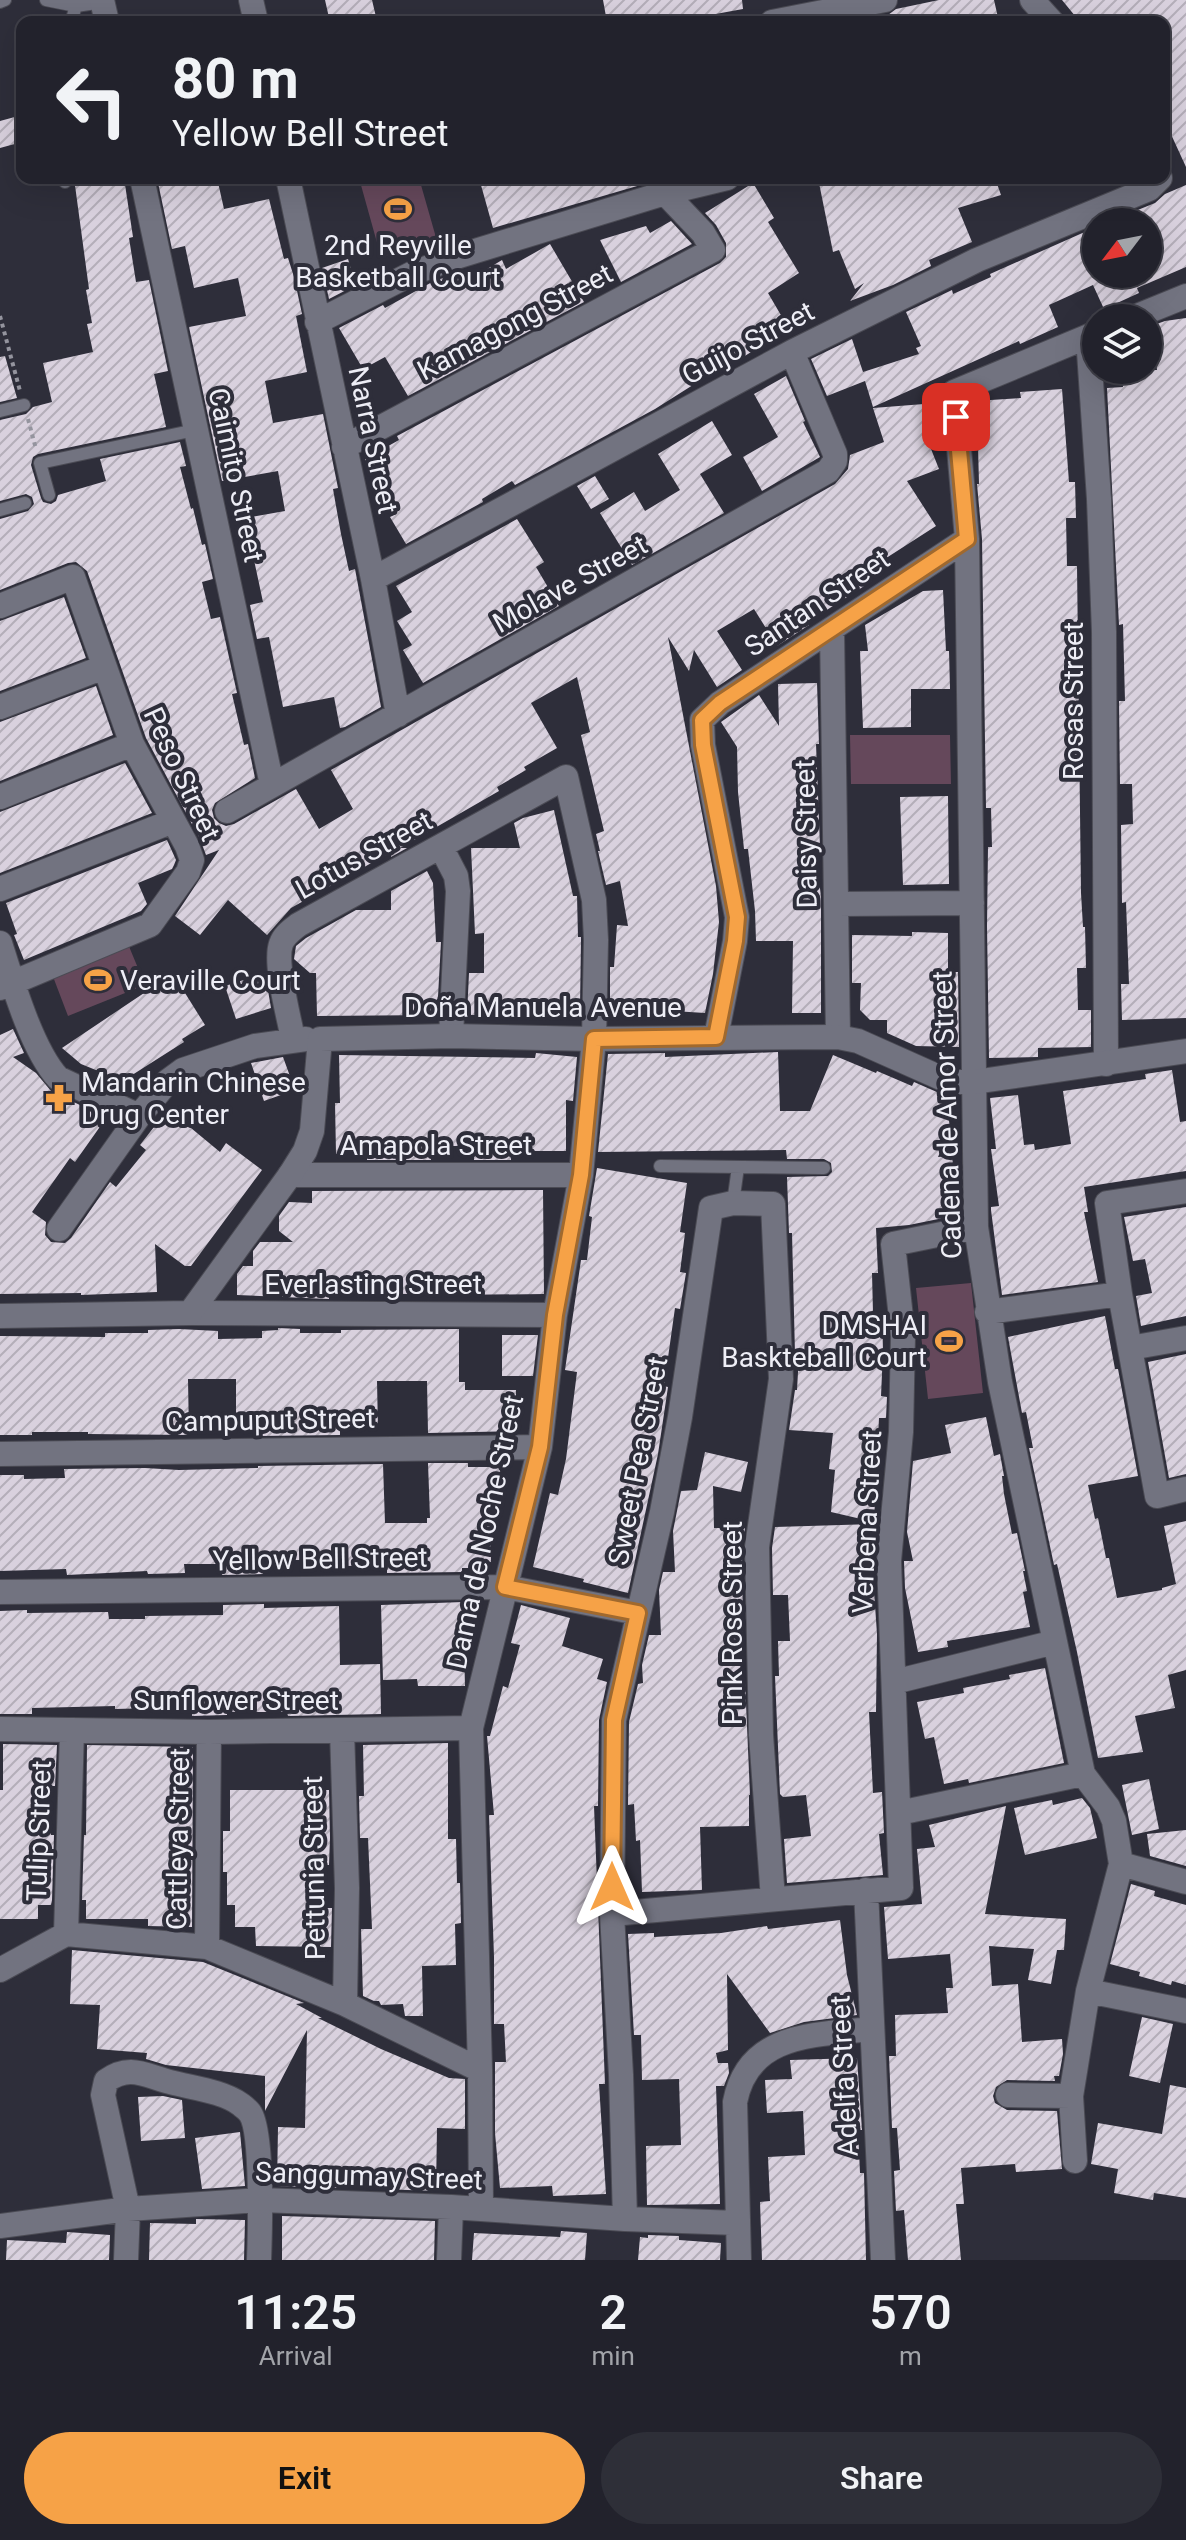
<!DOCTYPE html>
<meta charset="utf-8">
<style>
:root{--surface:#22222c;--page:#2e2f38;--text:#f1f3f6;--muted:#a2a4a9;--line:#3f3f48;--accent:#f6a247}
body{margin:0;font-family:Roboto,sans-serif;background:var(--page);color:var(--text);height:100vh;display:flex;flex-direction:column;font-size:30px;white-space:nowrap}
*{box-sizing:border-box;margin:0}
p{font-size:26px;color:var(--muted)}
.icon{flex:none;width:44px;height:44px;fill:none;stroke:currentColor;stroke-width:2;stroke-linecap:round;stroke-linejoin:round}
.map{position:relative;height:2260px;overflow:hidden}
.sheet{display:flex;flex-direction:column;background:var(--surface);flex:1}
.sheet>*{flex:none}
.banner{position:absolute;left:16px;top:16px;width:1154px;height:168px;border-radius:16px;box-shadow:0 8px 32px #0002,0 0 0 2px var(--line);background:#22222c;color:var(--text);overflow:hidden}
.needle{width:52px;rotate:238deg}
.controls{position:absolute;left:1082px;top:208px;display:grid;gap:16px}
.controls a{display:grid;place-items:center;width:80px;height:80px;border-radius:50%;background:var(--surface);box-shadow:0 8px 32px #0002,0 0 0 2px var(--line);font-size:40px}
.pin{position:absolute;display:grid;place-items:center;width:68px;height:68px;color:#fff;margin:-34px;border-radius:16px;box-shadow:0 4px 12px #0006}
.me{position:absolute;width:88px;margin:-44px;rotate:0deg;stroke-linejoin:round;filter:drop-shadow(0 0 6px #0008)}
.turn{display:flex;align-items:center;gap:28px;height:168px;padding:0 24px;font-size:36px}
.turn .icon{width:104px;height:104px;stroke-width:2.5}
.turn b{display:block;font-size:56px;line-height:68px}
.eta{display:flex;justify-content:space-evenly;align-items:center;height:136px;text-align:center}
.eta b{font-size:48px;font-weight:600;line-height:56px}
.cta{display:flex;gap:16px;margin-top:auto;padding:16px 24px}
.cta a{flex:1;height:92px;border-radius:48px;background:var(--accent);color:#111;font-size:32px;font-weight:600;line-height:92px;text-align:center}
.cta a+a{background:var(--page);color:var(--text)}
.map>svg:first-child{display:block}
.green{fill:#65485b}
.building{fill:url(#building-hatch)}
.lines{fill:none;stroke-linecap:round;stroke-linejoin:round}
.service-casing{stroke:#4b4b54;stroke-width:14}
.minor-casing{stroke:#4b4b54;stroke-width:26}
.tertiary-casing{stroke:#4b4b54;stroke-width:26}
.path{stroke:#94949e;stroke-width:4;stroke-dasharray:4 4;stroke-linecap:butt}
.service{stroke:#727380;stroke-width:12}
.minor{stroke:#727380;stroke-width:24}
.tertiary{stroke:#727380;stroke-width:24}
.route-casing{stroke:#a0692e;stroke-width:20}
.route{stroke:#f6a247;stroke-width:14}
.labels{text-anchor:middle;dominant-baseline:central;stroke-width:8;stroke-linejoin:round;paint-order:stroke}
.poi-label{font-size:28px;fill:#eeeef6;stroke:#2e2e3a;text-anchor:start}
.street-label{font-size:28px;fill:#eeeef6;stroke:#2e2e3a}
</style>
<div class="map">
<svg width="1186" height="2260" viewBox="0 0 1186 2260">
<defs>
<pattern id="building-hatch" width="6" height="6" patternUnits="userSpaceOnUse" patternTransform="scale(2)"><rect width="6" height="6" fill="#d9d1de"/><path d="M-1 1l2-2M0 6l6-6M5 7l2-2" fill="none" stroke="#b4aeb9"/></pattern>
</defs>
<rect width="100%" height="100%" fill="#2e2e3a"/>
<path class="green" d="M359 178H419L437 241 381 257Z
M850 735H950L951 784H851Z
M128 944 145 985 68 1016 52 974Z
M971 1283 983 1393 928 1399 916 1288Z"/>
<path class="building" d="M325 0H372L376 17 352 22H330Z
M603 0H742L743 9 672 22H607Z
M939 0H994L999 22H850L888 15 896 9Z
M1062 0H1186V167L1164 119V22H1080Z
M22 115V142L0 148V121Z
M74 178H124L133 237 129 238 136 282 149 280 168 371 154 374 166 427 38 454 33 457 31 465 41 498 43 502 51 504 56 501 58 495 106 481 100 459 180 442 186 466 180 467 191 509 193 508 202 545 205 544 213 579 202 582 211 619 220 617 237 693 232 694 244 745 248 744 255 778 215 803 212 810 214 818 219 823 226 826 234 824 296 789 319 829 353 809 331 770 835 484 848 469 850 455 884 442 873 408 924 404 932 432 925 434 939 469 907 481 936 526 866 571 872 581 808 622 809 625 777 646 754 609 717 631 742 670 717 687 694 650 689 671 668 637 716 886 719 922 713 974 705 1013 610 1007V967H614L617 925 628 926 620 881 606 885 598 851H600L596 834 604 831 581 735 590 732 577 677 531 703 557 748 524 767 526 770 497 787 499 791 400 848H407L391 857V852L291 908 267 935 228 900 200 935 175 916 219 850 206 855 200 839 146 738 87 571 76 562 68 563 0 590V519L28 511 34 504 32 497 26 494 0 501V420L26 414 33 407 52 402 43 363 93 352 87 324 92 323 86 290 89 289Z
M157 178H217L224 209 269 199 284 259 288 258 294 277 302 314 296 316 307 372 265 381 273 423 323 414 338 488 333 489 341 534 349 571 355 569 381 707 345 727 340 728 334 697 283 707 269 637 257 639 250 605 263 602 245 518 285 511 278 471 222 481 189 327 246 316 238 278 194 288 185 246 172 249Z
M479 178H643L644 184 493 228Z
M818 178H995L1001 195 958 208 972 242 929 260 931 266 893 285 850 301 864 283 855 289 839 250 833 252Z
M753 183 774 218 768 222 799 273 768 293 789 329 725 368 723 366 655 409 515 485 512 481 482 499 483 502 406 544 390 517 396 514 365 459 399 440 397 436 720 263 726 257V243L716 225 705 213Z
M1186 185V267L1137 288 1139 293 1104 309 1093 285 1049 305 1058 327 1020 344 1019 341 873 407 865 381 827 396 811 359 852 339 863 372 919 354 916 348 921 346 906 312 952 290 953 294 991 277 990 274 1096 227V274H1148V222H1108L1155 203 1165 194Z
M671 221 692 244 621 282 600 240 646 226 650 233Z
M550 244 584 302 408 396 385 357 363 369 339 328 383 305 385 308 434 281 458 273 464 283 502 260 506 269Z
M348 259 356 285 329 299 322 268Z
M1186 318V1018L1122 1020 1121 984H1129L1126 902 1122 903 1121 825 1133 824 1132 784H1120L1119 701H1125L1123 624 1119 625 1107 388 1123 387 1121 370H1157L1151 326 1165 321Z
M5 356 17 398 0 402V357Z
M786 376 805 421 803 422 820 457 762 491 743 457 778 437 754 394Z
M1062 389 1069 482H1075L1076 518H1066L1067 566H1077L1081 893 1083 927H1085L1086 968H1077L1078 1010H1091V1047L1038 1048V1057L989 1058 987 926 988 847H992L991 808H986L982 539 977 484H979L978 446 975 401 1021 398 1020 392Z
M712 421 732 455 700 474 724 513 632 565 600 513 634 492 645 511 680 490 658 454Z
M595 476 609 499 591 509 577 486Z
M517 519 544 562 536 567 559 606 423 683 403 650 412 645 397 621 412 612 396 586Z
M943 590 946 651H949L950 689H911V727L863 728 860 651H868L865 625 923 591Z
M64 597 86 658 0 691V621Z
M817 683 819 744H816L820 846H815L821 897V1013H792L793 941H756L755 911 748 849H744L738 792 737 747 721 722 759 695 779 726 778 684Z
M96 686 113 735 0 781V722Z
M125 763 152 813 0 873V812Z
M948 796 949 884 903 885 900 797Z
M554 810 573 896H577L578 937H581V940L580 1007H525V1015H467L469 973H484V933L475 934 471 848H520L514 823 523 818Z
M167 840 176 860 174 865 172 869 138 883 147 904 141 911 24 960 14 935 17 934 6 903Z
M427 871 433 883 436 942H441L437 1015 317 1016 316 973H310L294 959 296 946 306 938 356 910H391V891Z
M912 932 948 933V972H958L959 1047 916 1046 887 1033V1020H870L860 1010 861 983H852V935L912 936Z
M265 973 271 1008 236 1019 225 986Z
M175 977 205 1025 182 1039 184 1042 129 1077 118 1079 81 1064 62 1048 150 989 152 991Z
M13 1029 24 1053 13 1057 36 1073 51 1091 84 1107 104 1121 75 1162 70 1158 32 1212 46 1222 45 1235 51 1242 65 1243 71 1238 110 1182 116 1187 146 1150 140 1145 168 1109 220 1152 226 1143 262 1170 191 1266H185L155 1244 157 1292 81 1295V1293L0 1294V1035Z
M778 1052 780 1111H810L833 1055 876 1073 877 1071 912 1086 914 1082 946 1096 950 1129 938 1157 952 1156 957 1201H952L953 1216 909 1225 876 1228 878 1273H872L873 1313H882L883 1351 881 1396 887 1397 886 1418H879L874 1522 831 1512 835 1470 829 1469 833 1433 789 1430 795 1390H797L799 1354H795L792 1233H789L787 1177 828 1176 832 1172 831 1163 824 1159H787L786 1150 598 1152 608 1054 665 1053V1057Z
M536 1053 577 1057 573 1101 566 1100V1151H511V1160H474V1146H430L431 1160H367V1154H336L335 1103H340L339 1055 535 1058Z
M283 1057 295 1090 264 1101 251 1063Z
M1172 1070 1180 1122 1186 1121V1171L1084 1187 1088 1212H1084L1098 1282 1002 1295 991 1210V1207L999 1206 991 1149H996L990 1098 1018 1095 1024 1145 1034 1144 1035 1150 1071 1144 1063 1091 1146 1079 1145 1074Z
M597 1168 687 1183 680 1232 685 1233 680 1272 686 1273 680 1309 675 1308 664 1386 668 1387 658 1454 628 1593 583 1582 584 1579 533 1567 550 1493 558 1495 566 1459 577 1372 565 1370 581 1260H587L592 1217 589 1216Z
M543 1190 544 1294 451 1295V1289H411V1294L329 1293V1299L237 1295V1274L243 1266H253V1251L260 1242H293L279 1231V1216L289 1202 312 1203V1191Z
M1186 1207V1316L1141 1326 1136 1296 1152 1293 1145 1259 1133 1261 1124 1217Z
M1105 1316 1115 1369H1118L1138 1476 1088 1485 1095 1519 1098 1518 1106 1558H1109L1117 1598 1162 1590V1588L1176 1584 1164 1526 1186 1521V1670L1168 1675 1175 1708 1135 1716 1143 1752 1098 1758 1077 1652 1057 1564 1054 1565 1029 1448H1033L1026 1412 1022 1413 1008 1337Z
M278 1328 300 1329V1333H341V1330L459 1329V1382H465V1390H516V1431L428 1433 427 1381H377L378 1429H340V1435L259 1436 258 1416H236V1379H188L189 1435 88 1434V1432H32V1435H0V1336L105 1337V1333H148V1330L179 1329 218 1331V1339L262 1338V1331L278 1330Z
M502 1335H538L533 1376H502Z
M1186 1354V1474L1169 1478 1148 1362Z
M986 1417 994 1456 1000 1454 1004 1476H1002L1004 1494 1012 1534 1017 1533 1025 1571H1023L1027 1591 1023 1592 1030 1627 947 1641 948 1647 918 1652 905 1588 904 1561H913L907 1532 913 1461 951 1453 945 1425Z
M705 1452 748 1462 741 1492 713 1486 714 1528H745L742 1547 743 1638H739L741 1680H745L750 1795H749V1826L700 1827 702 1890 642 1892 640 1840 636 1841 634 1804 628 1805 629 1722 638 1684 643 1683 642 1665 649 1635H661L659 1590 663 1572H675L673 1531 681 1491 697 1490Z
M428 1463H468V1467H500L501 1510H490L491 1562 476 1563V1568H462V1572L387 1573V1565L346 1566V1560H262L263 1574 222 1575 221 1564H184L185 1573 148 1574 147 1571 67 1575 66 1569 0 1571V1475H24V1479L65 1478 64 1469 145 1468 179 1470 258 1468V1466L383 1464 385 1523H427V1518H430Z
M874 1524 872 1562 877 1634 876 1712H869L873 1793 882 1792 884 1833 879 1834 883 1875 787 1883 784 1839 811 1836 806 1795 783 1797 780 1794 775 1676H779L778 1641H790L788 1595H773L772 1548 775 1527Z
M463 1602V1605H468L470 1648H464L465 1686H418L417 1679 383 1680 381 1605Z
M264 1604V1608L339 1606 340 1665 380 1664 381 1714 288 1716 287 1712H227V1715L192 1716V1712H154V1708L115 1709V1706L32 1708V1714H0V1611L27 1610V1613L108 1612 109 1619H145V1616L223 1615V1605Z
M521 1605 570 1618 562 1646 603 1659 597 1679 607 1682 599 1720 598 1806H594L605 2084H599L606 2194 553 2196 552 2186 500 2188 495 2133V2062H506L504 2024H494V1957L489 1815H494L487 1736H490L503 1686 508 1688 520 1645 511 1643Z
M1045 1668 1064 1763 969 1783 968 1779 944 1784 934 1737 925 1739 917 1702 964 1693 963 1688 1010 1679 1009 1675Z
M448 1743V1839H456L457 1883H460L461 1923 455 1924 456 1965 422 1966 423 2016H405L403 2004 381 2005 379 2001H374L363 1996 361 1929H372L368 1838H360L359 1796H364L363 1745Z
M3 1744 57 1745 55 1786H39V1830H51V1835H54L52 1900 51 1905H38V1919H0V1790H3Z
M87 1745 193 1747 192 1927 148 1926V1919H86V1900H82L84 1835H86Z
M1149 1779 1159 1829 1132 1835 1122 1785Z
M230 1790H329L330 1838 329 1865H325L326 1908H332L331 1947 256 1946 255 1927H235V1905H227V1872H223V1831H230Z
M1082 1798 1090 1808 1097 1838 1025 1855 1014 1808 1052 1800 1053 1805Z
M1006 1806 985 1914 1066 1919 1064 1950H1057L1051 1984 1028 1980 1034 1949 989 1946 992 1986 1018 1984 1022 2042 1062 2039 1063 2054 1059 2076H1054L1055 2081 1007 2080 996 2087 993 2096 995 2103 1007 2110 1057 2111 1062 2169 1016 2172 1015 2164 961 2168 964 2204H956L961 2260H908L904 2210 896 2211 894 2171 900 2170 897 2128H892L889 2056H896L895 2015 948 2013 946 1988H953L950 1954 888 1959 884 1907 922 1904 917 1849 935 1847 929 1825Z
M1186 1830V1866L1150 1856 1147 1834Z
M1131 1884 1155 1891 1154 1896 1186 1905V1985L1172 1981 1171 1985 1139 1976 1140 1972 1110 1964Z
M840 1920 847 1975 857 2015 804 2022 770 2033 727 1974 728 2050 716 2053 718 2063H728L729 2073 724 2086H716L720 2204 647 2205 646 2146 681 2145 679 2079 642 2080 641 2035H634L628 1934 654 1933V1937L721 1933 767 1926 768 1929Z
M72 1950 203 1962 304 2003 296 2004 322 2018H318L381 2049 449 2078 465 2079V2129L437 2128 436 2191 380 2189 381 2170H339V2188L277 2186 278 2127 305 2128 307 2030 265 2111V2076L166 2065 146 2059 147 2053 97 2049 100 2005 70 2004Z
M1142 2017 1173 2024 1160 2083 1129 2076Z
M857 2058 862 2130H858L860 2173H864L866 2260H762L760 2202 770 2201 768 2157 805 2155 803 2111 767 2113 765 2080 792 2079 790 2060Z
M1170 2085 1186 2088V2198L1154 2193 1153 2200 1114 2193 1118 2169 1091 2164 1098 2123 1162 2134Z
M163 2096 182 2100 185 2138 141 2141 138 2097Z
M240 2132 245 2186 202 2189 195 2138Z
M282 2216 435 2221 434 2260H282Z
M196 2219 245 2220 244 2260H149L150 2223 196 2224Z
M561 2231 587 2233 585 2260H472L474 2233 560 2237Z
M67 2232 110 2235 109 2260H6L7 2240 66 2243Z
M648 2235 679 2236V2240L721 2243 720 2260H638L640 2237 648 2238Z"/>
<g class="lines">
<g class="service-casing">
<path id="service" d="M46 0 76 6 103 2
M0 2 5 0
M71 22 76 6
M65 178V182
M0 411 24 405
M49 495 40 463 195 430
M0 510 25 503
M660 1166 824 1168
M733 1203 738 1167"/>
</g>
<g class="minor-casing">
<path id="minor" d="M102 0 107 22
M251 0 256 22
M1032 0 1052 22
M772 22 885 0
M142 178 272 785
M288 178 373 579 398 715
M1132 318 1186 296
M317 322 413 273 459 256 665 193 727 178
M1088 337 1099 499 1104 632 1106 1064
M344 447 713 250 703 233 665 193 658 178
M373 579 792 352 977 260 1149 189 1160 178
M0 606 73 577 132 744 187 846 192 860 188 872 150 925 0 988
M832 630 838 1037
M0 707 104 667
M0 797 132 744
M227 811 828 471 835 461V454L792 352
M441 847 456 876 458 891 451 1036
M0 889 173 821
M837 904 972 903
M0 943C12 981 32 1050 58 1078L139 1116
M716 1037 735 941 737 917 703 745 702 720 720 703 967 539
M293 1039C289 1017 274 963 281 944 284 935 292 930 298 925L566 777 594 900 596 940 594 1039 581 1175 555 1315 540 1447 471 1728 480 2070 481 2208
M290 1175H581
M1186 1191 1107 1203 1120 1294 1157 1496 1186 1489
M59 1229 139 1116 168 1081 183 1070 255 1046 306 1039
M987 1312 1120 1294
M190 1313 555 1315
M1130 1348 1186 1338
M0 1454 540 1447
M0 1592 505 1587 638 1613
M894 1682 1055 1642
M0 1729 209 1732 471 1728
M342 1730 347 1888 345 2004
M899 1813 1083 1774
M1121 1864 1186 1882
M866 1890 883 2260
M612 1914 901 1888 889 1561 901 1432 903 1336 893 1244 976 1227
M66 1934 72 1730
M207 1947 209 1732
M0 1970 66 1934 207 1947 345 2004 480 2070
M1088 1991 1186 2011
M1008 2095 1071 2096
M1075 2161 1071 2096 1088 1991 1121 1864 1114 1821 1108 1807 1083 1774 1000 1382 976 1227 967 539 954 392 1096 333
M625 2219 621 2075 612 1914 614 1720 662 1512 680 1417 711 1208 733 1203 773 1204 781 1379 757 1547 761 1735 773 1899
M0 2226 128 2209 260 2200 451 2207 625 2219 738 2223
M126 2260 128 2209 103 2095 106 2081C129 2064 144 2075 170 2082 192 2088 222 2091 240 2104 244 2107 247 2109 250 2113 263 2132 260 2233 259 2260
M449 2260 451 2207
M739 2260 735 2102C748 2033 814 2035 871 2029"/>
</g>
<g class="tertiary-casing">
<path id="tertiary" d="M0 1316 190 1313 290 1175 305 1151 312 1131 320 1039 451 1036 594 1039 838 1037 858 1041 950 1082H974L1186 1051"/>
</g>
<path class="path" d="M0 316 20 391
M28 419 36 449"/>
<use href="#service" class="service"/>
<use href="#minor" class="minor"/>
<use href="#tertiary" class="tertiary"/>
</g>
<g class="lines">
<g class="route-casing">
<path id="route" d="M612 1887 614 1720 638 1613 505 1587 540 1447 555 1315 581 1175 594 1039 716 1037 735 941 737 917 703 745 702 720 720 703 967 539 956 417"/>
</g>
<use href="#route" class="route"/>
</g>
<defs>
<g id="stadium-bare" transform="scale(2.16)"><path d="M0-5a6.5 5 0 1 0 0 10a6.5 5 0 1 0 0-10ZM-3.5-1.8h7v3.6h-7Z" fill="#f6a247" stroke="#2e2e3a" stroke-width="2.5" paint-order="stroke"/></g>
<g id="pharmacy-bare" transform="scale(2.16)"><path d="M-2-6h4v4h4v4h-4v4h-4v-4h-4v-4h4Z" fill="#f6a247" stroke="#2e2e3a" stroke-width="2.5" paint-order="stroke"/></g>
</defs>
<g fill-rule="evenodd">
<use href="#stadium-bare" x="398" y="209"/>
<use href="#stadium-bare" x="98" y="980"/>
<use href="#pharmacy-bare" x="59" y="1098"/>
<use href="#stadium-bare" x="949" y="1341"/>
</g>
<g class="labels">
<g class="poi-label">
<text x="398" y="245" text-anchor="middle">2nd Reyville<tspan x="398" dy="32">Basketball Court</tspan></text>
<text x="120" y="980">Veraville Court</text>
<text x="81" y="1082">Mandarin Chinese<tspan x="81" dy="32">Drug Center</tspan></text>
<text x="927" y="1325" text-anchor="end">DMSHAI<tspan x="927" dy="32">Baskteball Court</tspan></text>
</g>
<g class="street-label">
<text transform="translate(515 322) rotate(-28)">Kamagong Street</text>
<text transform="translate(748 343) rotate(-28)">Guijo Street</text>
<text transform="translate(373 440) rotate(78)">Narra Street</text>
<text transform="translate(236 475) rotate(78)">Caimito Street</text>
<text transform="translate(570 584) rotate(-29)">Molave Street</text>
<text transform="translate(817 603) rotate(-34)">Santan Street</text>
<text transform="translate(1073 701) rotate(-90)">Rosas Street</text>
<text transform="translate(182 774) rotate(65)">Peso Street</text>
<text transform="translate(806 834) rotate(-91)">Daisy Street</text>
<text transform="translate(364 855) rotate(-29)">Lotus Street</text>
<text x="543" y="1007">Doña Manuela Avenue</text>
<text transform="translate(947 1115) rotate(-92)">Cadena de Amor Street</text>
<text x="436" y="1145">Amapola Street</text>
<text x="373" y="1284">Everlasting Street</text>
<text transform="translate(270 1420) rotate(-1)">Campuput Street</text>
<text transform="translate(638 1461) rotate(-79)">Sweet Pea Street</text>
<text transform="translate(867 1522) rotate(-87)">Verbena Street</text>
<text transform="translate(485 1532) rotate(-78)">Dama de Noche Street</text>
<text transform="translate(320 1559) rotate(-1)">Yellow Bell Street</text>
<text transform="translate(732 1623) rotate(-90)">Pink Rose Street</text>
<text x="236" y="1700">Sunflower Street</text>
<text transform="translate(39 1831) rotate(-88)">Tulip Street</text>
<text transform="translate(178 1839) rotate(-89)">Cattleya Street</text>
<text transform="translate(314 1868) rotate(-91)">Pettunia Street</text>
<text transform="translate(844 2076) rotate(-93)">Adelfa Street</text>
<text transform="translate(369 2176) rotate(2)">Sanggumay Street</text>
</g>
</g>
</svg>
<div class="controls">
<a><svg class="needle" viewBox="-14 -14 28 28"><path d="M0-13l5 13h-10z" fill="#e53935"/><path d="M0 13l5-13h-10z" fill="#a2a4a9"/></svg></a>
<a><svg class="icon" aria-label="layers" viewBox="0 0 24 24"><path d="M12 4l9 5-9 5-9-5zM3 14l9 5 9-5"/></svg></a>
</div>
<div class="pin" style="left:956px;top:417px;background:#d93025"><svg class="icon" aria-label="arrive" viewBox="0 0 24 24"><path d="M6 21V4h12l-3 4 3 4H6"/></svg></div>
<svg class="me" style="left:612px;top:1887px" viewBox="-20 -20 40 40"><path d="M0-17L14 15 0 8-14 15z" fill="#f6a247" stroke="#fff" stroke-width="4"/></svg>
<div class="banner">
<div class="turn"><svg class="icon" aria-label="left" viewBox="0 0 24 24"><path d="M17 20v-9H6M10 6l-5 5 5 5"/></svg><div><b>80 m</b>Yellow Bell Street</div></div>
</div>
</div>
<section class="sheet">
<div class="eta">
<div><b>11:25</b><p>Arrival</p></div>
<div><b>2</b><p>min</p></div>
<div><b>570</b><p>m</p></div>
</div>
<div class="cta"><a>Exit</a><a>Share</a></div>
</section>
